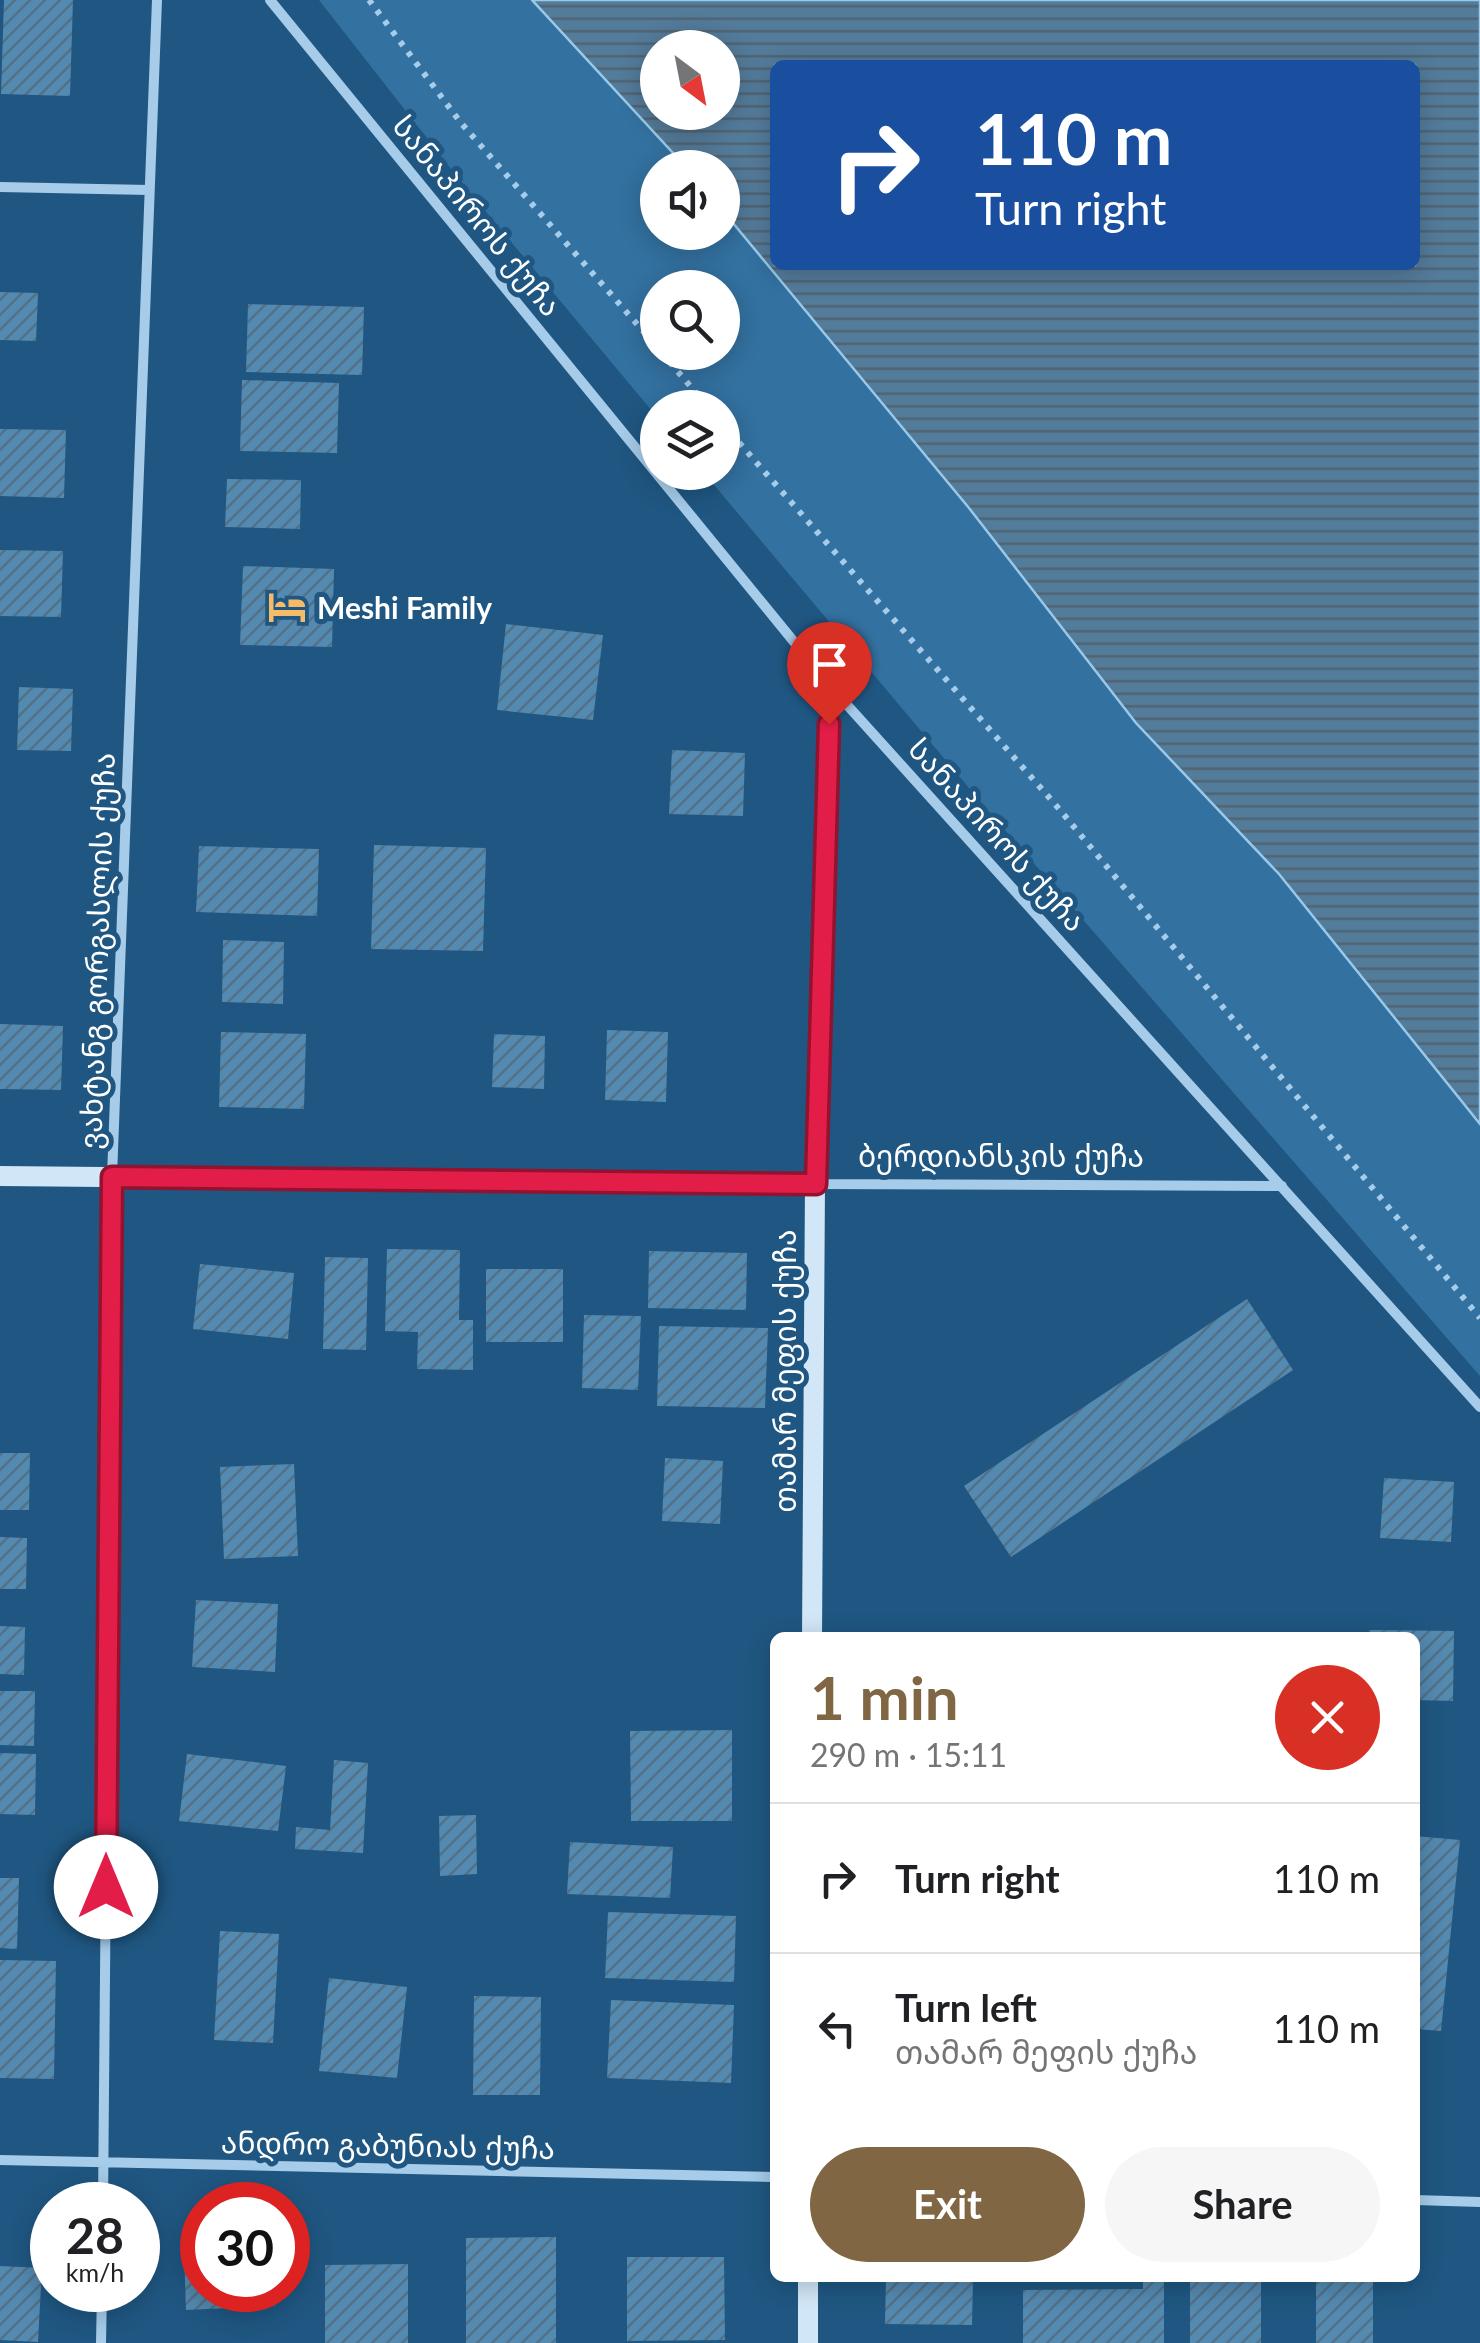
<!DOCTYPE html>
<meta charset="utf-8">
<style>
:root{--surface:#fff;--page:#f6f6f6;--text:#202124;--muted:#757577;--line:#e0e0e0;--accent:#806642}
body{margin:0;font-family:Lato,"Noto Sans Georgian",sans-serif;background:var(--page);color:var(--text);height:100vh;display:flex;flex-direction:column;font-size:38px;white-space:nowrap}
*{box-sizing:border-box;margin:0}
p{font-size:32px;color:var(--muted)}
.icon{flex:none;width:55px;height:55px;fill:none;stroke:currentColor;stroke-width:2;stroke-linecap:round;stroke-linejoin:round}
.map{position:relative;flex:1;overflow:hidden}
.side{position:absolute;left:770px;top:1632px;width:650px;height:650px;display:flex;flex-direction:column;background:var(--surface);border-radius:15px;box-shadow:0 5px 25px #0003}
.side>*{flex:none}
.hud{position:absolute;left:770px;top:60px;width:650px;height:210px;border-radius:15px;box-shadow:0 5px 25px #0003;background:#1a4fa0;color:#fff;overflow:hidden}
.needle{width:65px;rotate:148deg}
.buttons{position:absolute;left:640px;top:30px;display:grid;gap:20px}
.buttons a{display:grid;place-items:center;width:100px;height:100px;border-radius:50%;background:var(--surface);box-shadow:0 5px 25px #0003;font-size:50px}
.speed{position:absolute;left:30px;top:2182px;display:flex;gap:20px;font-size:50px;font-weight:700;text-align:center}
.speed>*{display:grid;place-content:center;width:130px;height:130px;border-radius:50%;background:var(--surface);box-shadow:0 5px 25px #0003;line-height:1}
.speed small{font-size:25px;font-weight:400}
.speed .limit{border:15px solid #d22;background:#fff;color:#111}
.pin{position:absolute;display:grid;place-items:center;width:85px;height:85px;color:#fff;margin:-102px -42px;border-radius:50% 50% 50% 0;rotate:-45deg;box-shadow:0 0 10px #0007}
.pin .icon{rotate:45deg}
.me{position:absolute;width:110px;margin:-55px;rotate:0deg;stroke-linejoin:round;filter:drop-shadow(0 0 8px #0008)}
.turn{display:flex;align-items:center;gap:35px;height:210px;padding:0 40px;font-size:45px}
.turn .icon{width:130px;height:130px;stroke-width:2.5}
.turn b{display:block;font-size:70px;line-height:85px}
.round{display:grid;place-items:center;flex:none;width:105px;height:105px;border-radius:52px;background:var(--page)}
.head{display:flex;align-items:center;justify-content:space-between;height:170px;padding:0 40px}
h1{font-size:60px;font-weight:700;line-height:75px;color:var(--accent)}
.action{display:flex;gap:20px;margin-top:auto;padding:20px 40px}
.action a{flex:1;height:115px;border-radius:60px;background:var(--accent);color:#fff;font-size:40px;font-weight:700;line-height:115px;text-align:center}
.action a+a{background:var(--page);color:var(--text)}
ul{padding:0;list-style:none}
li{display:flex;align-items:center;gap:30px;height:150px;padding:0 40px;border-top:2px solid var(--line)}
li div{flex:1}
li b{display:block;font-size:38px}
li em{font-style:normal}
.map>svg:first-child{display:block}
.park{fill:#3371a0;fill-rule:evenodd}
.water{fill:url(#water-rules);stroke:#99c9ea;stroke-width:2.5;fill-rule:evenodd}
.building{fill:url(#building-hatch)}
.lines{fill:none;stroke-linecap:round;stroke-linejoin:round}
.path{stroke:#a6cce9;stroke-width:6;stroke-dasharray:5 8;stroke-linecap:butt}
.street{stroke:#a6cce9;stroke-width:10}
.secondary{stroke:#d1e6f7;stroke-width:20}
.route-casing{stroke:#92132f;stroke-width:25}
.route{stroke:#e11d48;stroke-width:18}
.labels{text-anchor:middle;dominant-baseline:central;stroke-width:10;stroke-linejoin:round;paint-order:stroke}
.street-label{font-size:30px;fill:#fff;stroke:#1f5782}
.poi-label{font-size:30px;font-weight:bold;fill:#fff;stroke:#1f5782;text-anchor:start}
</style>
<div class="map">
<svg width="1480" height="2343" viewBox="0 0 1480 2343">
<defs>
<pattern id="water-rules" width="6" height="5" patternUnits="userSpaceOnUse" patternTransform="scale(2.5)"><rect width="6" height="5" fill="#537b9a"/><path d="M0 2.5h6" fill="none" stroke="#506473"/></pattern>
<pattern id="building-hatch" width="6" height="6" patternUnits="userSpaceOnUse" patternTransform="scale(2.5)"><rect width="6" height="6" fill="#5489b0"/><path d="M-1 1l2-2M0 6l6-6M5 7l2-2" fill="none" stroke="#517188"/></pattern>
</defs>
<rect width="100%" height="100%" fill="#1f5782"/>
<path class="park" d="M319 0H532L684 165 658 168V232H722L723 211 969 508 1136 722 1279 874 1480 1124V1376L985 807 704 473 722 472V408H658L657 417 462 183ZM658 288H722V352H658Z"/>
<path class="water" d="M532 0H1480V1124L1279 874 1136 723 969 508 723 211 722 168 686 167ZM658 48H722V112H658ZM775 65H1415V265H775Z"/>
<path class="building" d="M4 0H73L70 96 1 94Z
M0 292 38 293 36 341 0 340Z
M248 304 364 307 362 375 246 372Z
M242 380 339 383 337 453 240 451Z
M0 429 66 430 64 498 0 496Z
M227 479 301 480 300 529 225 527Z
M0 550 63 551 61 617 0 616Z
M243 566 334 569 332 647 240 645Z
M506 624 603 635 593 720 497 710Z
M19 687 73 689 71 751 17 750Z
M672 750 745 753 743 816 669 814Z
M374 845 486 848 483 951 371 949Z
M199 846 319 849 317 916 196 912Z
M223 940 284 942 283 1004 222 1002Z
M0 1024 63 1026 61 1090 0 1089Z
M607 1030 668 1032 666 1102 605 1100Z
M221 1032 306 1034 304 1109 219 1107Z
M494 1034 545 1036 544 1089 492 1087Z
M387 1249 460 1250 459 1320H473V1370L417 1369 418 1332 385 1331Z
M649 1251 747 1253 746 1310 648 1308Z
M325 1257 368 1258 366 1350 323 1349Z
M200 1264 294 1273 288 1339 193 1329Z
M486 1269H563V1342H486Z
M1247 1299 1293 1370 1011 1557 964 1486Z
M584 1315 641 1316 638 1390 582 1388Z
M659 1326 768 1328 765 1408 657 1406Z
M0 1453H30L29 1510H0Z
M665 1458 723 1461 720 1524 662 1521Z
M294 1464 298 1556 224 1559 220 1467Z
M1384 1478 1454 1482 1451 1542 1380 1538Z
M0 1537 27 1538 26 1589H0Z
M196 1600 278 1604 275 1672 192 1667Z
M0 1626 25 1627 24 1675 0 1674Z
M1369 1630 1454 1631 1453 1701 1415 1700V1638H1368Z
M0 1691H35L34 1746 0 1745Z
M732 1730V1821H631L630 1731Z
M0 1753 36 1754 35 1815 0 1814Z
M187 1754 286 1766 278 1831 179 1821Z
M334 1760 368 1763 363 1853 295 1849 296 1827 330 1830Z
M476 1815 477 1874 440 1876 439 1816Z
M1415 1836 1460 1840 1441 2031 1415 2029Z
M570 1842 673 1847 670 1898 567 1894Z
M0 1878H19L17 1949 0 1948Z
M608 1912 736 1916 734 1982 605 1978Z
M220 1931 279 1934 273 2043 214 2040Z
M0 1960 56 1961 54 2079 0 2078Z
M329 1978 407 1987 397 2078 319 2071Z
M474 1996 541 1997 540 2095H473Z
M611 2000 734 2005 731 2083 607 2078Z
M556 2237V2343H466V2238Z
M202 2252V2290H274L275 2306 186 2310 184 2253Z
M627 2257H724L725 2340 627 2341Z
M408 2264V2343H325V2265Z
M0 2266 42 2268 38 2342 0 2340Z
M886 2278H973L972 2325 885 2324Z
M1143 2278H1164V2343H1023V2290L1143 2289Z
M1190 2278H1261V2343H1190Z
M1316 2278H1373V2343H1316Z"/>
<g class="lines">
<path class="path" d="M369 0 461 123 658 348
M661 352 709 408
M722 423 1060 810 1480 1318"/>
<path class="street" d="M270 0 830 686 1480 1407
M0 187 149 190
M830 687 815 1184 1282 1186
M0 2160 775 2177
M1415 2200 1480 2202
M103 2205 112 1177 157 0
M101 2343 102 2290"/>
<path class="secondary" d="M0 1176 815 1184 812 1638
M808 2278V2343"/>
</g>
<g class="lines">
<g class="route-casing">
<path id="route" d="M106 1887 112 1177 816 1184 829 724"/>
</g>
<use href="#route" class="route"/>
</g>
<defs>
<g id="hotel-bare" transform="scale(3)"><path d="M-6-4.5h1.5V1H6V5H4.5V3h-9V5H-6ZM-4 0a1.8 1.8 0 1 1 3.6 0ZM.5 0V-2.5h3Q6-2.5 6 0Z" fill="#f6bb66" stroke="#1f5782" stroke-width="2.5" paint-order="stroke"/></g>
</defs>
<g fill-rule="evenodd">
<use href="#hotel-bare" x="287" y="607"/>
</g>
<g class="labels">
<g class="street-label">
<text transform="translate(478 215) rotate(51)">სანაპიროს ქუჩა</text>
<text transform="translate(998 834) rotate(48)">სანაპიროს ქუჩა</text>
<text transform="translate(96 951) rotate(-88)">ვახტანგ გორგასლის ქუჩა</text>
<text x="1001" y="1155">ბერდიანსკის ქუჩა</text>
<text transform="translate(784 1371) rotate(-90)">თამარ მეფის ქუჩა</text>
<text transform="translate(388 2144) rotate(1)">ანდრო გაბუნიას ქუჩა</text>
</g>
<g class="poi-label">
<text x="317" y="607">Meshi Family</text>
</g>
</g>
</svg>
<div class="buttons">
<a><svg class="needle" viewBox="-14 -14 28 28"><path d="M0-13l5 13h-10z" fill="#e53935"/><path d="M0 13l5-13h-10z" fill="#757577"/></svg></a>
<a><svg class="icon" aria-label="sound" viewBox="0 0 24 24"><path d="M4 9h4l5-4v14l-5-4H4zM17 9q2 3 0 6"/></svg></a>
<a><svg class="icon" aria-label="search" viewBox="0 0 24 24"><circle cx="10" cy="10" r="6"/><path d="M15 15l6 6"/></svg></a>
<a><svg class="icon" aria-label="layers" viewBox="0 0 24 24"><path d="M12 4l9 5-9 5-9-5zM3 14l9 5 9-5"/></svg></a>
</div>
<div class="speed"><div>28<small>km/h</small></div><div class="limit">30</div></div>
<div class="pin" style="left:829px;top:724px;background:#d93025"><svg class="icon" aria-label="arrive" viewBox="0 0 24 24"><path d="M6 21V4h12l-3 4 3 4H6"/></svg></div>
<svg class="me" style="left:106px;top:1887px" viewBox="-20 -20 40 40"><circle r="19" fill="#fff"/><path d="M0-13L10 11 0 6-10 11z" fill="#e11d48"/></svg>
<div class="hud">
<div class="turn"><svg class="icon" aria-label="right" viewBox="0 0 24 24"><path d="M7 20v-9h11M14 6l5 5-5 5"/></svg><div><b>110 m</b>Turn right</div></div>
</div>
<section class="side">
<div class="head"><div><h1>1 min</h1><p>290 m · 15:11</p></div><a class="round" style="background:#d93025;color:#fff"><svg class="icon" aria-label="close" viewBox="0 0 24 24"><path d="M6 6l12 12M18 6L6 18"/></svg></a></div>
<ul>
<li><svg class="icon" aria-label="right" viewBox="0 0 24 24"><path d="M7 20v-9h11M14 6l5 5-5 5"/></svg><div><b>Turn right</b></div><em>110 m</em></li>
<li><svg class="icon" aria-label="left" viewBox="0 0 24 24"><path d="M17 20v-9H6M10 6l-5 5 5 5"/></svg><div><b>Turn left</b><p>თამარ მეფის ქუჩა</p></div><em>110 m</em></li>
</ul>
<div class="action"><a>Exit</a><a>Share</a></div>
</section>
</div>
